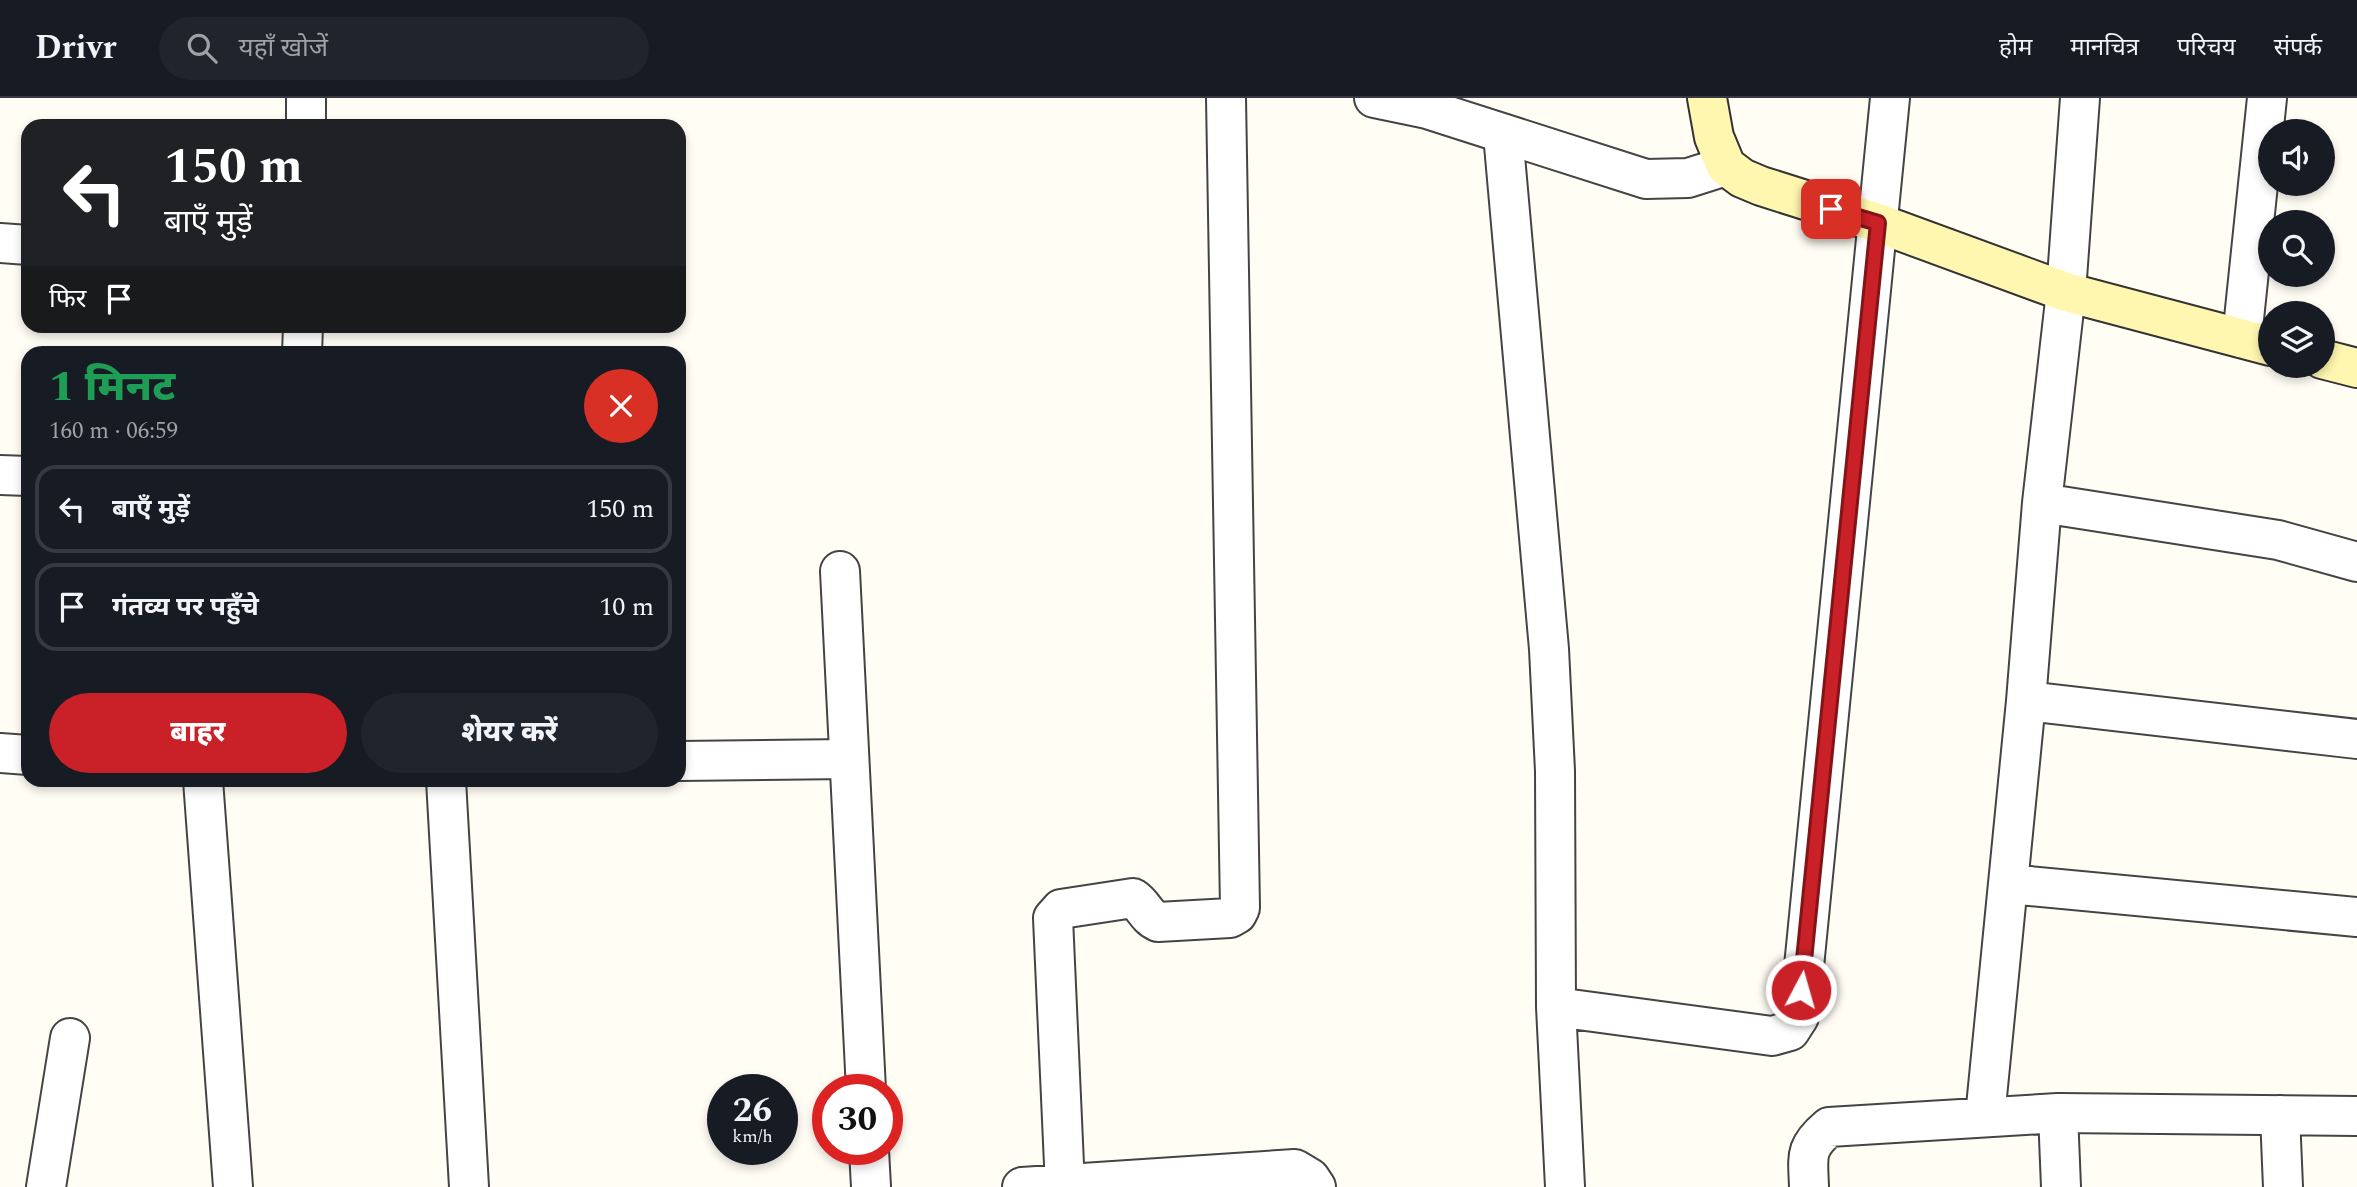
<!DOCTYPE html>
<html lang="hi">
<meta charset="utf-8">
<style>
:root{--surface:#171b24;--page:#20242c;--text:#f1f3f6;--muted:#9ea1a6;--line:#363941;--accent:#ca2027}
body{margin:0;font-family:Spectral,"Noto Sans Devanagari",serif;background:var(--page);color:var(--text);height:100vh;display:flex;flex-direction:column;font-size:26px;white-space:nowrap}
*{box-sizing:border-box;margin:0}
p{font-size:23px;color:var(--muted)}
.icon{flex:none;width:38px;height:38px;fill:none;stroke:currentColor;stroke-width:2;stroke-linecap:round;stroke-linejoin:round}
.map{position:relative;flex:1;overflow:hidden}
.sheet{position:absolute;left:21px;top:248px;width:665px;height:441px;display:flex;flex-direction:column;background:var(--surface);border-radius:21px;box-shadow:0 4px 10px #0003}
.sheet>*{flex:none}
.guide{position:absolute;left:21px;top:21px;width:665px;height:214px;border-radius:21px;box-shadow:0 4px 10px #0003;background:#202124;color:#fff;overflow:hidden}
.controls{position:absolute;left:2258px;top:21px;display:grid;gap:14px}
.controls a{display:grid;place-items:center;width:77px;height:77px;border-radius:50%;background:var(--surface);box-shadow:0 4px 10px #0003;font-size:35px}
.speed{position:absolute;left:707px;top:976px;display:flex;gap:14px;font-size:35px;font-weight:700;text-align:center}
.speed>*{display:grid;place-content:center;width:91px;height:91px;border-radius:50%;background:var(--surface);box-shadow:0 4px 10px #0003;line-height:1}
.speed small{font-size:18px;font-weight:400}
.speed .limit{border:10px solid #d22;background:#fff;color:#111}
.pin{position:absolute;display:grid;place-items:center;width:60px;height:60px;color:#fff;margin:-30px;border-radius:14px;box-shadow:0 4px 10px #0006}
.me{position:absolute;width:77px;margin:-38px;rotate:6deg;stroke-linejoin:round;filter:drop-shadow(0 0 5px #0008)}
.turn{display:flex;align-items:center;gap:24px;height:147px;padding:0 28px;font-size:32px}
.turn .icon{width:91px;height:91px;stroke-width:2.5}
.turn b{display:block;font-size:49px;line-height:60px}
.then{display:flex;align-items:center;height:66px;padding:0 28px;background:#0003;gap:14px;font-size:26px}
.round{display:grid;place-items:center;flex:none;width:74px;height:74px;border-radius:37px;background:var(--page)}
.overview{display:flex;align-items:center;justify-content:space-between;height:119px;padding:0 28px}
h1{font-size:42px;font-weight:800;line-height:52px;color:#1e9e55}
.primary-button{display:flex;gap:14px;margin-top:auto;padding:14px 28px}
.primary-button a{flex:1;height:80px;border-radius:42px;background:var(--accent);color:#fff;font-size:28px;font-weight:800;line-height:80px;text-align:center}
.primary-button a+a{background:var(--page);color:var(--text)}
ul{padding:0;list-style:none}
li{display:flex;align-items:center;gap:21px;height:88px;margin:0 14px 10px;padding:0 14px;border:4px solid var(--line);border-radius:21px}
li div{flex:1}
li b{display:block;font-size:26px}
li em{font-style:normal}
header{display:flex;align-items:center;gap:42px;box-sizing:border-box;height:98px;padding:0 35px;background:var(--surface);border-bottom:2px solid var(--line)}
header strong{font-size:33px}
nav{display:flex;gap:38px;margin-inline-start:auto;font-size:24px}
.search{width:490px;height:63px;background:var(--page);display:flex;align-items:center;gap:18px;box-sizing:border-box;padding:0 24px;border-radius:38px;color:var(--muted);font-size:26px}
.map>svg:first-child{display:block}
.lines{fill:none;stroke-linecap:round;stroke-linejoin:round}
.minor-casing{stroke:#444;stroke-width:42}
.tertiary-casing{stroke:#444;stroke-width:42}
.secondary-casing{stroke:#333;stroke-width:42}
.minor{stroke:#fff;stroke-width:38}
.tertiary{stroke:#fff;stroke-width:38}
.secondary{stroke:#fff7af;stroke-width:38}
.route-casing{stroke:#831519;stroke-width:18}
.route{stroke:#ca2027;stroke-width:12}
</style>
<header>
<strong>Drivr</strong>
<div class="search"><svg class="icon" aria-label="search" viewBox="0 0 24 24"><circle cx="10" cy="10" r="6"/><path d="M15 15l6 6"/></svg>यहाँ खोजें</div>
<nav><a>होम</a><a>मानचित्र</a><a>परिचय</a><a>संपर्क</a></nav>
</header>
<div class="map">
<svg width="2357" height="1089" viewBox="0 0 2357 1089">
<rect width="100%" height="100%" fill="#fffdf4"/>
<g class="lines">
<g class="minor-casing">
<path id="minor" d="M306 28V0
M1503 36 1549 551 1555 673 1556 909 1565 1089
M0 145 28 147
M2242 240 2267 0
M302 256 303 228
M0 377 28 378
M2042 405 2278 442 2357 464
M840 473 866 992
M2026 603 2357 641
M0 655 28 657
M679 663 848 661
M203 682 233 1089
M446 682 469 1089
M2008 786 2357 819
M1556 909 1772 938 1790 933 1799 919 1890 0
M2058 1015 2061 1089
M2280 1017 2283 1089
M1985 1019 2026 603 2042 405 2066 194 2080 0
M869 1052 871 1089
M46 1089 70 940
M1022 1089 1295 1071 1310 1080 1316 1089
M1065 1089 1053 820 1061 811 1133 800C1144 807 1146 819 1158 824L1230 820 1237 816 1240 810 1226 0
M1809 1089C1808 1058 1804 1050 1829 1029L2058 1015 2357 1018"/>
</g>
<g class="tertiary-casing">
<path id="tertiary" d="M1374 0 1427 11 1646 81 1688 80 1726 68"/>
</g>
<g class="secondary-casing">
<path id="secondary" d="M1707 0 1714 39 1726 68 1742 80 1761 88 1878 125 2066 194 2270 248
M2322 261 2357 270"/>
</g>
<use href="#minor" class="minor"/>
<use href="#tertiary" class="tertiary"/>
<use href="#secondary" class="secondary"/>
</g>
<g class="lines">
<g class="route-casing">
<path id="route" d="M1801 892 1878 125 1831 111"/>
</g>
<use href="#route" class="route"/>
</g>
</svg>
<div class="controls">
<a><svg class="icon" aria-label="sound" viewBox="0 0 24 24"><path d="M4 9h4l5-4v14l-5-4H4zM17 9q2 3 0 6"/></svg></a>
<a><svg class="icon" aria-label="search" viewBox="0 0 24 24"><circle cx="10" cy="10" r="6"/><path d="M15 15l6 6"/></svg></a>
<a><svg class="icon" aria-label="layers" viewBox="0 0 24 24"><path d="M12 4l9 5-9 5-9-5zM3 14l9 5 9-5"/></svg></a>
</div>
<div class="speed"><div>26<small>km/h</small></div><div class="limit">30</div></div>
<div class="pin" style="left:1831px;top:111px;background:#d93025"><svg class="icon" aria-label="arrive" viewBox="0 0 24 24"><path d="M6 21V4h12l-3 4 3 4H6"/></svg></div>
<svg class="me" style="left:1801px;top:892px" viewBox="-20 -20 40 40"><circle r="17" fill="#ca2027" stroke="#fff" stroke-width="3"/><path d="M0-11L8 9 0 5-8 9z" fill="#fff"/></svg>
<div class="guide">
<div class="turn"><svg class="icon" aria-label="left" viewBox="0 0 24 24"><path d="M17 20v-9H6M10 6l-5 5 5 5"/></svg><div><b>150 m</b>बाएँ मुड़ें</div></div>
<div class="then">फिर<svg class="icon" aria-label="arrive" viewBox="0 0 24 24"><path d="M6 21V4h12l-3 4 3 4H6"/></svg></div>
</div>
<section class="sheet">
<div class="overview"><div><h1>1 मिनट</h1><p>160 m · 06:59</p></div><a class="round" style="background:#d93025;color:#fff"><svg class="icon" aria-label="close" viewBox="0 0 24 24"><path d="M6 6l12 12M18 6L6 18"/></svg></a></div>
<ul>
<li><svg class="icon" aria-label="left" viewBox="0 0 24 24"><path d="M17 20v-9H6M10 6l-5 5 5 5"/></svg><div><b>बाएँ मुड़ें</b></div><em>150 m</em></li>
<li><svg class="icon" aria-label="arrive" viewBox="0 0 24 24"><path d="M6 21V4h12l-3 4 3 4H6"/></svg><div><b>गंतव्य पर पहुँचे</b></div><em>10 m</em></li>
</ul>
<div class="primary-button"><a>बाहर</a><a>शेयर करें</a></div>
</section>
</div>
